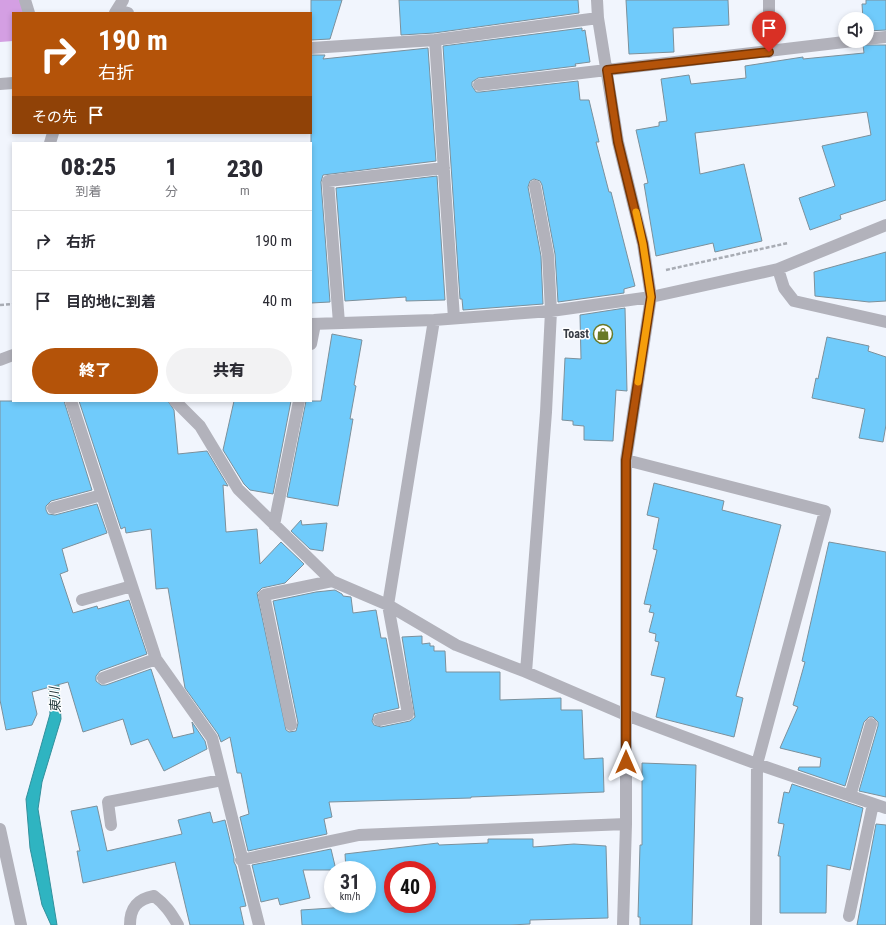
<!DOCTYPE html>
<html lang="ja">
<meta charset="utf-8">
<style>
:root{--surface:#fff;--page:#f2f2f3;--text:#2b2b33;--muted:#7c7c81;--line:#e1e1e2;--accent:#b45309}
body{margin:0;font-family:"Roboto Condensed","Noto Sans JP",sans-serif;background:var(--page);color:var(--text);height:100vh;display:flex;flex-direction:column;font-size:15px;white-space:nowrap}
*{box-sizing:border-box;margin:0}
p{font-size:13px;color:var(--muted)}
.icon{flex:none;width:22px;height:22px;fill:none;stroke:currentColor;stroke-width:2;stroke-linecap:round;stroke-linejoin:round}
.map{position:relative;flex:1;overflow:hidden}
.details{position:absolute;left:12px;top:142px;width:300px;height:260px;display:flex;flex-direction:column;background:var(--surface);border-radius:0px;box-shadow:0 2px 6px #0003}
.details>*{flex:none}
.top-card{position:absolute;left:12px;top:12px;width:300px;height:122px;border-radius:0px;box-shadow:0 2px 6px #0003;background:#b45309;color:#fff;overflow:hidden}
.buttons{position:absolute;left:838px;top:12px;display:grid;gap:8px}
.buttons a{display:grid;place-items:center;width:36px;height:36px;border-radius:50%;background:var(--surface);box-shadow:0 2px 6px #0003;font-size:20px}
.speed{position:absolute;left:324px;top:861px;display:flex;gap:8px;font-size:20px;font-weight:700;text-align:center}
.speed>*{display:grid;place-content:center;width:52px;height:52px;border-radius:50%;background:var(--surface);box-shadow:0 2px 6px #0003;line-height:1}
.speed small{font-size:10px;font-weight:400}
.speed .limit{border:6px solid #d22;background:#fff;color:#111}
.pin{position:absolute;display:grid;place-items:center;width:34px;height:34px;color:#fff;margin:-41px -17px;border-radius:50% 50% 50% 0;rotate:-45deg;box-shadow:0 0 4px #0007}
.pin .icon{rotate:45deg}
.me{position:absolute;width:44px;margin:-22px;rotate:0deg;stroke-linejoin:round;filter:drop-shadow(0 0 3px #0008)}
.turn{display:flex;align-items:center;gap:14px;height:84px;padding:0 20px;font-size:18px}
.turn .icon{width:52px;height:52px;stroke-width:2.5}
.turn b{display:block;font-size:28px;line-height:34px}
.then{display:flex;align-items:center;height:38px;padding:0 20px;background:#0003;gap:8px;font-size:15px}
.eta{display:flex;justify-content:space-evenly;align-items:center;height:68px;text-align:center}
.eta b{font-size:24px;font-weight:800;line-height:28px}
.action{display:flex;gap:8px;margin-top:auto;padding:8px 20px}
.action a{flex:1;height:46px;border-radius:24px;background:var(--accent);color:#fff;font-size:16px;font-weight:800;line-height:46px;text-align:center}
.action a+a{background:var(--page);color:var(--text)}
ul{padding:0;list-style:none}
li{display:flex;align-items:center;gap:12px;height:60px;padding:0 20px;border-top:1px solid var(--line)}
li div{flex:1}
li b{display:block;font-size:15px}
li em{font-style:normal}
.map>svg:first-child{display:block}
.forest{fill:#d49fe3}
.water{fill:#2fb4c1;stroke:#32909c}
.building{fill:#70cbfb;stroke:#7c909b;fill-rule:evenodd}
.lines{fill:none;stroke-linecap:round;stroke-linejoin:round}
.path{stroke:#a8acb4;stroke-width:2.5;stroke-dasharray:4 2;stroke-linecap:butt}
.minor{stroke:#b2b2bb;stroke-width:12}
.route-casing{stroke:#753606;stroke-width:10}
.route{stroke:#b45309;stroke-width:7}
.slow{stroke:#f59e0b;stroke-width:7}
.labels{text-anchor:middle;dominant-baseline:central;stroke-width:3;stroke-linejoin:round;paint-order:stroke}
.poi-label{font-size:12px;font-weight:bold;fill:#383c44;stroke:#fff;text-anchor:end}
.water-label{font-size:13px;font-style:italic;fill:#1f3538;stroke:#fff}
</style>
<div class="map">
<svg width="886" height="925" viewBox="0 0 886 925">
<rect width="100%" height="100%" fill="#f1f5fd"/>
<path class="forest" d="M0 0H21L25 13H13V41L0 42Z"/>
<path class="water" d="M0 493 58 673 61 719 42 782 38 809 57 925H51L42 905 30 848 26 799 50 714 48 672Z"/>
<path class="building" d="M311 0H342L330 39 311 40Z
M399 0H578L579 13 434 33 401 35Z
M626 0H728L729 25 673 28 674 52 629 54Z
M866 0H886V30L867 31V19H863L862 4H866Z
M582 28V31L585 30 590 62 575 64 576 66 478 78 472 82V86L476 92H480L578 81 580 100H589L599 142H596L609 192H611L635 286 624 289V293L558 302 555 254 542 185 540 181 534 179 530 181 528 187 541 256 543 304 463 310 462 299H460L443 46Z
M863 45H886V200L840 215 841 219 810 230 799 198 835 186 822 146 871 135 867 112 695 133 700 174 744 164 762 241 715 252 713 243 656 256 644 184 648 183 636 130 659 126V122L667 121 661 79 689 75 691 84 746 78 745 66 803 57V59L864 53Z
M428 48 436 161 323 175 321 182 330 302 311 303V55H325L323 59Z
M437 176 445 300 406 301V297L345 301 336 188Z
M886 252V301L869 302 815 296 814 272Z
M625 308 627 391 616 390 613 441 584 440V426L573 425V421L562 420 565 358 581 359 580 315Z
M332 334 362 340 354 385 356 386 350 419H353L338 506 287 497 306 401H321Z
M827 337 869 346 868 351 886 357V425L883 442 859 438 865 409 812 398 816 378 818 379Z
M0 401H64L92 490 51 501 46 506V510L48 514 55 515 97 504 107 533 62 549 68 571 60 574 73 613 97 606 98 609 129 600 147 654 100 671 96 676V681L101 685H106L151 669 173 738 194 733 192 722 205 741 207 749 164 771 148 739 131 745 123 719 83 732 68 682 32 692 37 714 32 725 6 730 0 700Z
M79 401H168L174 410 178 454 207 451 228 486 223 485 226 532 257 529 260 564 281 542 304 564 285 583 262 588 257 593 286 730 289 732 296 731 298 723 273 601 316 592 335 590 342 594 343 596 351 597 353 613 376 610 381 638H386L399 708 374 714 372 721 374 725 381 727 410 721 415 717 402 637 422 636V644L430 643V646H434V651H445L446 672H500V700L561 698V710H582L584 759 603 758 604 792 471 797V798L329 802 332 817 324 819 327 834 248 851 240 817 249 814 241 773H237L230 737 221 742 218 734 185 688 168 588 156 589 151 529 126 533 125 527 121 529Z
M234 401H291L273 494 250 490 244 484 223 450Z
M654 483 724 501 722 510 781 525 736 696 743 698 734 737 656 717 665 678 651 675 659 642 655 641 656 634 649 632 654 613 649 612 651 605 644 604 657 550 653 549 659 518 647 515Z
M301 520 302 525 327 523 323 551 310 549 291 531Z
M829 542 886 552V797L859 791 878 726V722L873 717H869L864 722 845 786 798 770 799 767H820L821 758 780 748 798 707 793 705 805 662 802 661Z
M642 763 696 765 692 925H640V917H638L640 845H642Z
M792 784 863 808 850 870 827 865 826 913H780V856H778L784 824 778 823 784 792 789 793Z
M97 806 107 851 182 834 178 820 210 812 213 823 225 820 234 857V862L236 866 246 906 240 907 244 925H190L175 862 83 883 77 851H80L71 811Z
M876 824 886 825V925H857Z
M488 839H533V847L574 844 606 846 608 918 530 920V924L510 925H302L301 910 347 907V904H367V870H346L345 854 438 843 439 845 488 843ZM393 870H427V904H393Z
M331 849 336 870H303L310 898 280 905 278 898 261 902 252 865Z"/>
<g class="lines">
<path class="path" d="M666 270 788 243
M0 305 13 304"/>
<path class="minor" d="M25 0 29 13
M597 0 598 18 618 142 643 244 651 297 626 460V824L623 925
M117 10 128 13
M115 13 123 0
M867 39 886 37
M435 40 454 318
M311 48 435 40 598 18
M769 52V0
M0 84 13 83
M479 85 853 41
M50 143 53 133
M778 269 784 288 794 301 886 322
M339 323 328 181 444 168
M311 324 434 320 551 311 651 297 778 269 886 225
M311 344 315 324
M0 360 13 355
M71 401 156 659 212 738 259 925
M175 401 200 426 238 489 332 581 388 605 456 645 526 672 626 715 757 764 886 808
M626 460 825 511 757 764 756 925
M53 508 102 495
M274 525 299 401
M82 600 132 586
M526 672 546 412 551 311 548 255 535 186
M103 678 156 659
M379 720 408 714 388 605 434 320
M291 725 264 595 332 581
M850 796 871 724
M111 825 108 802 222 780
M0 829 21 925
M241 860 359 835 626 824
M849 916 873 804
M130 925C130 908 137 899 154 896 165 904 171 913 178 925"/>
</g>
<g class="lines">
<g class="route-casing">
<path id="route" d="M626 762V460L651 297 643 244 618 142 607 70 769 52"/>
</g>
<use href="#route" class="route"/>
<path class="slow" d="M636 212 643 244 651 297 638 382"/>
</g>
<defs>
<g id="shop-ring" transform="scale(1)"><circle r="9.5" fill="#fff" stroke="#697927" stroke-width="1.5"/><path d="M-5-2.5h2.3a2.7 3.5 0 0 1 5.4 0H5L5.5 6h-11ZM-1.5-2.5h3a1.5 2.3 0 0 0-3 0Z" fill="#697927"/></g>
</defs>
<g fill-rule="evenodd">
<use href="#shop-ring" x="603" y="334"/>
</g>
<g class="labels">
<g class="poi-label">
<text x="589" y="334">Toast</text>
</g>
<g class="water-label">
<text transform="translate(55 700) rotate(-93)">東川</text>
</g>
</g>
</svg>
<div class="buttons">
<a><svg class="icon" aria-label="sound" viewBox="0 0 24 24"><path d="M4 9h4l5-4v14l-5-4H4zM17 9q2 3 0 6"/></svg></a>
</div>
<div class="speed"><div>31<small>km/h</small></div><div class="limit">40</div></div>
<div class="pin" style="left:769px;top:52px;background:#d93025"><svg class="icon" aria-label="arrive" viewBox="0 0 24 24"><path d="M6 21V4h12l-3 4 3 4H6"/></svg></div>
<svg class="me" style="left:626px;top:762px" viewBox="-20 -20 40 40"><path d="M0-17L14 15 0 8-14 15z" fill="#b45309" stroke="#fff" stroke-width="4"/></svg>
<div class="top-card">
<div class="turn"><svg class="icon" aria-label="right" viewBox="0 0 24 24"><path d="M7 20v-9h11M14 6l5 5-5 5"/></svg><div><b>190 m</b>右折</div></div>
<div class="then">その先<svg class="icon" aria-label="arrive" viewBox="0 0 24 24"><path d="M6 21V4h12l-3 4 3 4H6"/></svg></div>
</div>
<section class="details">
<div class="eta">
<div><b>08:25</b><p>到着</p></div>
<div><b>1</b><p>分</p></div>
<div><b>230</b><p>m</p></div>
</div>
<ul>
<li><svg class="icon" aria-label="right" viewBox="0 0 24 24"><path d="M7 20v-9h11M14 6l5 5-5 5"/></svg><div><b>右折</b></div><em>190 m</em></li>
<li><svg class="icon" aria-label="arrive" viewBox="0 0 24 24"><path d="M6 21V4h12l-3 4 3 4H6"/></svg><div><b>目的地に到着</b></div><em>40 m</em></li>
</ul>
<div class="action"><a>終了</a><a>共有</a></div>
</section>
</div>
